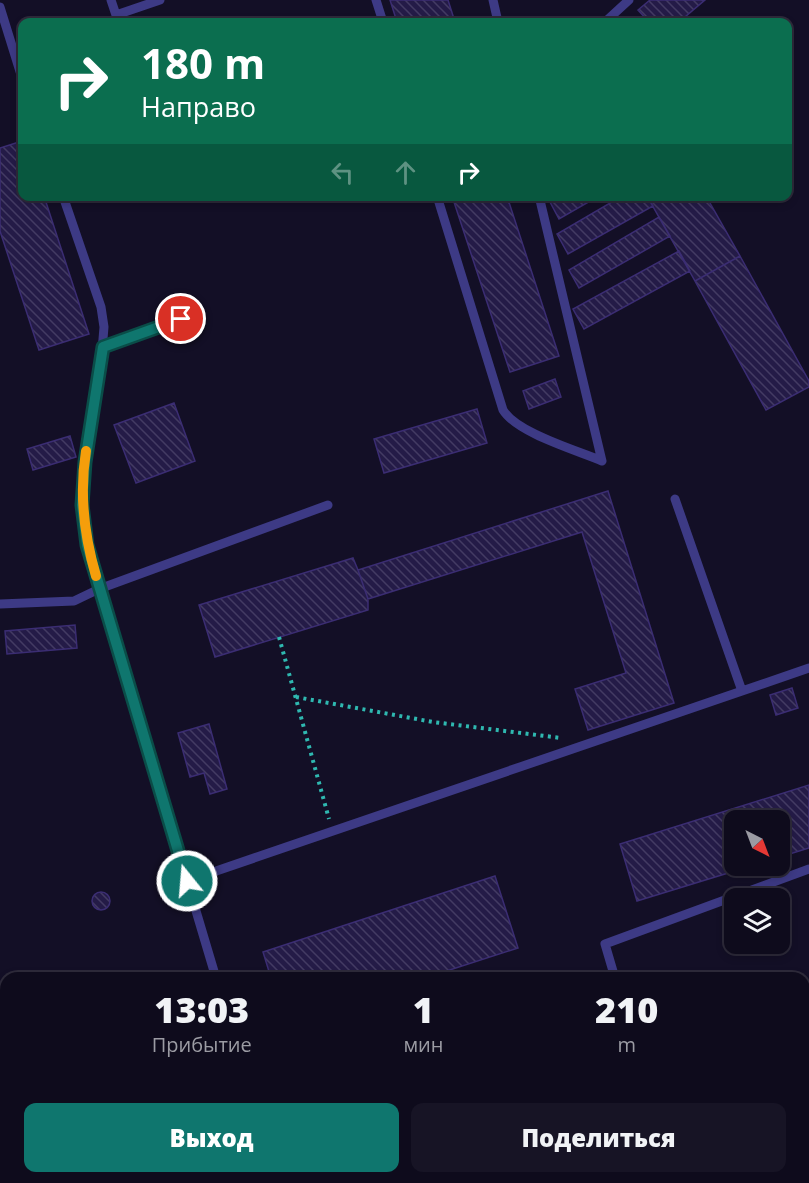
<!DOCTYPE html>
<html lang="ru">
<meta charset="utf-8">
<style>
:root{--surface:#0e0b1c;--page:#171425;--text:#f1f3f6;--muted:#9b9ba3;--line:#2e2b3b;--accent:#0f766e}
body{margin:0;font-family:"Open Sans",sans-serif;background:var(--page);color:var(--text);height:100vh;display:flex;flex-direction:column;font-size:22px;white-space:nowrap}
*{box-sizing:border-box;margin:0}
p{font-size:20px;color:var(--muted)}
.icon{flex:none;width:33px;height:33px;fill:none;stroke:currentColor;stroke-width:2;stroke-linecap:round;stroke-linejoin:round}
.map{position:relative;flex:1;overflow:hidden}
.drawer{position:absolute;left:0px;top:972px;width:810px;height:212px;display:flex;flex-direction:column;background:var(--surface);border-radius:18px 18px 0 0;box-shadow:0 3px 9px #0003,0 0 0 2px var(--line)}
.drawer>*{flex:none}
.top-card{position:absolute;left:18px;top:18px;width:774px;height:183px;border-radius:12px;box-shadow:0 3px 9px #0003,0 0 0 2px var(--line);background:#0b6e4f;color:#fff;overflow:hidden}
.needle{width:39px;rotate:138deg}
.tools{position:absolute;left:724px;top:810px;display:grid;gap:12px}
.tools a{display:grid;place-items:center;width:66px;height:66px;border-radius:12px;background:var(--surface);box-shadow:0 3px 9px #0003,0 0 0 2px var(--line);font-size:30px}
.pin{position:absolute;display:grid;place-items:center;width:51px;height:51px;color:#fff;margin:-26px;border:3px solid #fff;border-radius:50%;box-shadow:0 2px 6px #0007}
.me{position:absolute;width:66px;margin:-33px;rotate:343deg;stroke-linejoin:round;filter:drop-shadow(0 0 4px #0008)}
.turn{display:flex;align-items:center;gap:21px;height:126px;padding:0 24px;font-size:27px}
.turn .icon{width:78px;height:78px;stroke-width:2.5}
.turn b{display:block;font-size:42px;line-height:51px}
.lanes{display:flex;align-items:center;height:57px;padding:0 24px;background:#0003;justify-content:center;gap:30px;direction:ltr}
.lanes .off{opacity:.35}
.eta{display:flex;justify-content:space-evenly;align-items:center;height:102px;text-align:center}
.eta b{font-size:36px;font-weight:800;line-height:42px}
.action{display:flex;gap:12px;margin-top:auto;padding:12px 24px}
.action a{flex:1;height:69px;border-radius:12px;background:var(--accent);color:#fff;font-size:24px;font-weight:800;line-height:69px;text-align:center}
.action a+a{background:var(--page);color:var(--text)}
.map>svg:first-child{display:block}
.building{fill:url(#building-back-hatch);stroke:#3b2d73;stroke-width:1.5}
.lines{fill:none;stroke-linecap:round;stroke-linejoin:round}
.path{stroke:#2fb8b0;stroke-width:4;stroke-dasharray:3 4.5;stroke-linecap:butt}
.lane{stroke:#3d3a85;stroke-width:9}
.route-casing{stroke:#0a4d48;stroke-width:15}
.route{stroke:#0f766e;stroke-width:10}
.slow{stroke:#f59e0b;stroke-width:10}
</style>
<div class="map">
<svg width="809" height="1183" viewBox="0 0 809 1183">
<defs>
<pattern id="building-back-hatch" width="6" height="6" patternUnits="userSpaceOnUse" patternTransform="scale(1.5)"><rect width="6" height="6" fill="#241b47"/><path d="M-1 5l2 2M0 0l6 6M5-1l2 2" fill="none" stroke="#433b63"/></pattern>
</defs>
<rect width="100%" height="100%" fill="#130f26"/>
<path class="building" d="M390 0H448L455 22H397Z
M650 0H705L679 22H649L638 10Z
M22 141V196H44L89 334 39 350 0 231V148Z
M452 196H507L559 356 510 372Z
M559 196H599L559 219 550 202Z
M622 196H647L653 206 568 254 557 234Z
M647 196H706L740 256 695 281Z
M659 217 670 236 579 288 569 270Z
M679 251 690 271 584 329 573 309Z
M740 256 809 381V387L766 410 695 281Z
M555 379 561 397 529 409 523 391Z
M174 403 195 461 136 483 114 425Z
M477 409 487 443 384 473 374 439Z
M70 436 76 457 33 470 27 449Z
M608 491 674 703 588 730 575 689 626 673 582 532 368 599 358 570Z
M353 558 358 570 368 599V610L215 657 199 605Z
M75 625 77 648 7 654 5 631Z
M792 688 798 708 776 715 770 695Z
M209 724 227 789 210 794 204 773 190 777 178 733Z
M809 785V848L780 857V820H735V866H751L637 901 620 844Z
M495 876 518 948 425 978H271L263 952Z
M92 901a9 9 0 1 1 18 0a9 9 0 1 1-18 0Z
M809 989V1051L804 1053V991Z
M809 1157V1183H728L745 1178H804V1159Z
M333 1178H405L387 1183H335Z"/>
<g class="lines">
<path class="path" d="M279 637 329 819
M296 697 433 722 561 738"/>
<path class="lane" d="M111 0 116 15 160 0
M376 0 383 22
M493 0 498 22
M0 7 22 78
M605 22 629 0
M63 196 101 307 104 327 101 363 85 462 82 505 87 545 216 978
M437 196 503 410C517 433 576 450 602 461
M539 196 602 461
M103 347 181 319
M0 604 74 601 99 589 328 505
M742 691 809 668
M187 881 742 691 675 499
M615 978 605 944 809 869
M277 1178 278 1183
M672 1178 674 1183
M608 1183 625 1178"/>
</g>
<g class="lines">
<g class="route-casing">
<path id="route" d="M181 319 103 347 85 462 82 505 87 545 187 881"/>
</g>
<use href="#route" class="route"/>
<path class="slow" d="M86 451C79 494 84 535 96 576"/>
</g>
</svg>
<div class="tools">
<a><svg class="needle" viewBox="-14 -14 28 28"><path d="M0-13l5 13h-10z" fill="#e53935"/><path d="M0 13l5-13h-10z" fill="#9b9ba3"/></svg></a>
<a><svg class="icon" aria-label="layers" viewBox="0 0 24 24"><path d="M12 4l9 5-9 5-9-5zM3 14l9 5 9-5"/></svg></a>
</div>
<div class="pin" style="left:181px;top:319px;background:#d93025"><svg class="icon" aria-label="arrive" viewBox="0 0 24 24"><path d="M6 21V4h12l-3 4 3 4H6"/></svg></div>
<svg class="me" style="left:187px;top:881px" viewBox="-20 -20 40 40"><circle r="17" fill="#0f766e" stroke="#fff" stroke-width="3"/><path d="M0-11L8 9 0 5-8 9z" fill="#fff"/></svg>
<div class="top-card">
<div class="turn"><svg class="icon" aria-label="right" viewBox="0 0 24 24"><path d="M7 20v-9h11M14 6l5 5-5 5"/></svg><div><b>180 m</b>Направо</div></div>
<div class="lanes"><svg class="icon off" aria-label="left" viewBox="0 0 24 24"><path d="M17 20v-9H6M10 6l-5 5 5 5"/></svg><svg class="icon off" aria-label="ahead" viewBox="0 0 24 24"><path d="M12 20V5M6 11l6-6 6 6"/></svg><svg class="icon" aria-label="right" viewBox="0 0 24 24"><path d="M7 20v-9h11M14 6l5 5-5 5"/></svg></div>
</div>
<section class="drawer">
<div class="eta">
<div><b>13:03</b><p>Прибытие</p></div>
<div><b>1</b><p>мин</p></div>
<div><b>210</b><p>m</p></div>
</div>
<div class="action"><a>Выход</a><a>Поделиться</a></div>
</section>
</div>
